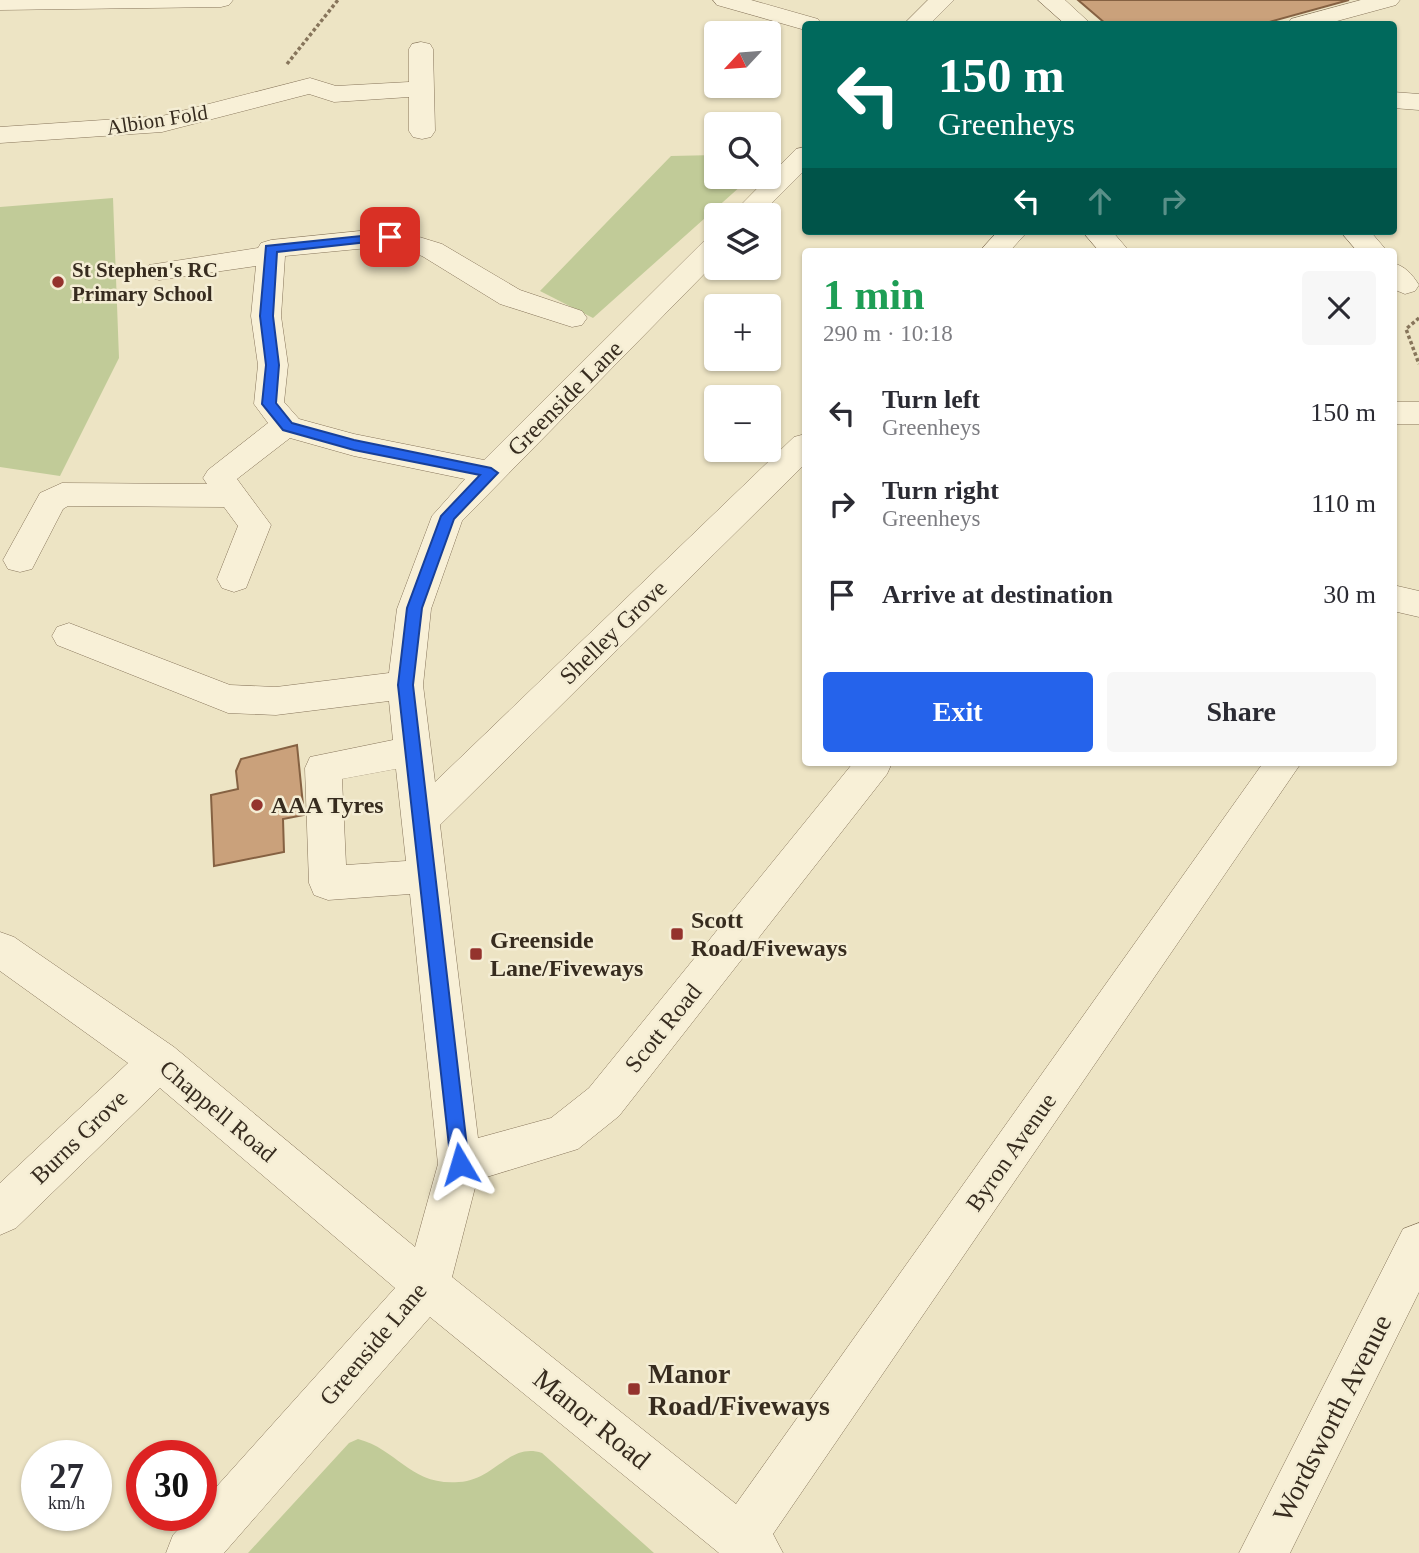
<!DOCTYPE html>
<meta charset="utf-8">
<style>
:root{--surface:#fff;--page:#f7f7f7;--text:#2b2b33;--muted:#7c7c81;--accent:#2563eb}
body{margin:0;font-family:"Times New Roman",serif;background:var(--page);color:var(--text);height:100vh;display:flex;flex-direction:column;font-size:26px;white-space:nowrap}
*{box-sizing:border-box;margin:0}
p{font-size:23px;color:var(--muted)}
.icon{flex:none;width:38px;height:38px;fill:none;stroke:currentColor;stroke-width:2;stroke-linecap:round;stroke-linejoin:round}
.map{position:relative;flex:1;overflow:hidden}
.panel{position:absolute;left:802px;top:248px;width:595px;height:518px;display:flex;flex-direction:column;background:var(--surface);border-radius:7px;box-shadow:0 2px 5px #0004}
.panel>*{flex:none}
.guide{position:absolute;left:802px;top:21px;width:595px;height:214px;border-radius:7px;box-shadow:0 2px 5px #0004;background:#00695c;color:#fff;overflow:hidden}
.needle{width:46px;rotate:244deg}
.fabs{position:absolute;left:704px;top:21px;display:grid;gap:14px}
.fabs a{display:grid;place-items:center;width:77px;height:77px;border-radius:7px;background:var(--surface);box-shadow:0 2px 5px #0004;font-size:35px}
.speed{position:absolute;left:21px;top:1440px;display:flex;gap:14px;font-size:35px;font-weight:700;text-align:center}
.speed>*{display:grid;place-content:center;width:91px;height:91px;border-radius:50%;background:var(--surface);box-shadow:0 2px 5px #0004;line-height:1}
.speed small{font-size:18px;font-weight:400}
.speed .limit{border:10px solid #d22;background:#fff;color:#111}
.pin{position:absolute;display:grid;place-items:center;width:60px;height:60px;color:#fff;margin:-30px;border-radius:14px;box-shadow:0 4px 10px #0006}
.me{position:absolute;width:77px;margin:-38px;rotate:353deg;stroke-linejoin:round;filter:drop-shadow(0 0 5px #0008)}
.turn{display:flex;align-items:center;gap:24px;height:147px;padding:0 21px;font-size:32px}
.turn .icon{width:91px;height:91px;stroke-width:2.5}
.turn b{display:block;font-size:49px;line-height:60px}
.lanes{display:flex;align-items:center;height:66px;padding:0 21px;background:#0003;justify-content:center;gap:35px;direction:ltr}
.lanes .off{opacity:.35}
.round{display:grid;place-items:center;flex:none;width:74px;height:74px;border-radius:7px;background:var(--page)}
.headline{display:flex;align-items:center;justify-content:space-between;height:119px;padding:0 21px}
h1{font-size:42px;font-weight:700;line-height:52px;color:#1e9e55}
.cta{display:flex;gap:14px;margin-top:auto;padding:14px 21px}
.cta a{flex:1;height:80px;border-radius:7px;background:var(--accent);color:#fff;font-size:28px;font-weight:700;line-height:80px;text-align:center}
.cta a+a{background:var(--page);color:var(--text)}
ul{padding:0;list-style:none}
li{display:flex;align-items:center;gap:21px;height:91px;padding:0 21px}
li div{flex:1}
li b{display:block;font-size:26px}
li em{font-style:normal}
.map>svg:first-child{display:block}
.green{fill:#c1cb98}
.building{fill:#caa17b;stroke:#856142;stroke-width:2}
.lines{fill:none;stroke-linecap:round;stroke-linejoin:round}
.minor-casing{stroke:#87755b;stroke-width:1}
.path{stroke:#87755b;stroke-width:3.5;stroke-dasharray:3.5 2.5;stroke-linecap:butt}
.minor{fill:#f8f0d7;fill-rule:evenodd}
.route{fill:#2563eb;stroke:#184099;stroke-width:2}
.poi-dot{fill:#94332d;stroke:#f4edd4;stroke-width:2.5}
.labels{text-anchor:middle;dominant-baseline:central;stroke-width:5;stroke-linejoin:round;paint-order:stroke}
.far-street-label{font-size:21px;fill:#372c1f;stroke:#f4edd4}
.far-poi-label{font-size:21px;font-weight:bold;fill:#372c1f;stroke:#f4edd4;text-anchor:start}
.street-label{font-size:24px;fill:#372c1f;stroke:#f4edd4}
.poi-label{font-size:24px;font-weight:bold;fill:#372c1f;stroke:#f4edd4;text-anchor:start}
.near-poi-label{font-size:28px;font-weight:bold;fill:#372c1f;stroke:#f4edd4;text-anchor:start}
.near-street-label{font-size:28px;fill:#372c1f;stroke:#f4edd4}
</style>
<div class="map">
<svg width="1419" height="1553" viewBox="0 0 1419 1553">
<rect width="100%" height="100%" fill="#ede4c4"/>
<path class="green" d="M716 155V177H751L593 318 540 291 671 156Z
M113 198 119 358 60 476 0 467V207Z
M358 1439C399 1450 410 1486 459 1482 495 1480 509 1442 542 1453L654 1553H248L349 1443Z"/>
<path class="building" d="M1078 0H1349L1262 24H1106Z
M297 745 304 815 283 819 284 852 214 866 211 795 238 789 236 771 241 759Z"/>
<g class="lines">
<g class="minor-casing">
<path id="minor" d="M0 0H233L229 5 221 7 0 10Z
M713 0H751L818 19 821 24H805V30L717 5Z
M928 0H954L930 24H904Z
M1038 0H1065L1091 24H1065Z
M1361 0H1400L1396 5 1326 24H1288L1291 19Z
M421 42 430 44 433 49 435 131 431 137 422 139 413 137 409 131V97L334 102 309 94 162 132 0 143V127L162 116 310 78 336 86 409 82V49L412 44Z
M1393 92 1419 94V110L1393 108Z
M805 147V170L760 215H731L796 149Z
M390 228 442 244 520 290 582 311 587 318 582 325 572 327 500 304 422 256 389 246 285 256 281 316 288 365 284 402 299 419 354 434 484 460 706 239 716 236V262L462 521 431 609 423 685 435 782 794 437 805 434V464L440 825 478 1138 551 1118 589 1088 853 763H892L887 774 619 1116 578 1149 477 1180 452 1277 736 1504 1263 763H1298L1299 766 773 1534 783 1553H719L430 1317 224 1553H166L173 1535 191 1516H201V1504L395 1288 160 1088 16 1228 0 1235V1183L128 1063 0 971V932L14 937 174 1047 415 1247 438 1164 410 894 328 900 314 895 309 883 305 768 310 757 393 740 389 701 276 715 228 713 57 645 52 636 57 627 69 623 230 685 276 687 389 673 397 609 432 516 465 479 354 456 290 438 237 479 271 525 246 588 234 592 222 588 217 579 238 526 224 507 68 506 63 509 32 569 20 572 8 569 3 560 40 493 62 483 207 484 203 478 208 470 268 423 254 404 258 365 251 316 256 266 159 280 149 277 145 271 149 265 258 248 261 243 271 240ZM396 769 406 861 346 865 342 779Z
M998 231H1028L1009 252H979Z
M1082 231H1112L1130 252H1100Z
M1340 231H1370L1388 252H1358Z
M1393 263C1405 266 1412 274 1419 285L1415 291 1405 294 1393 289Z
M1393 402H1419V424H1393Z
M1393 585 1419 591V617L1393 611Z
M1419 1223V1292L1290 1553H1239L1403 1229Z"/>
</g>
<path class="path" d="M287 64 338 0
M1419 318 1406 329 1419 364"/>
<use href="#minor" class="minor"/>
</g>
<path class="route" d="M390 233 396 237 395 239 277 252 273 316 279 365 276 403 292 423 354 440 491 468 498 473 454 519 422 608 413 685 469 1164 467 1170 460 1173 453 1170 451 1164 398 685 407 608 441 516 480 475 354 450 283 430 262 404 266 365 260 316 266 246Z"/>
<g class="poi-dot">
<circle cx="58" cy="282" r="7"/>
<circle cx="257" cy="805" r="7"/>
<rect x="670" y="927" width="14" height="14" rx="3.5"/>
<rect x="469" y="947" width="14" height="14" rx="3.5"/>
<rect x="627" y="1382" width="14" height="14" rx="3.5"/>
</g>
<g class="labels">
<g class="far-street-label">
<text transform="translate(157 120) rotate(-9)">Albion Fold</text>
</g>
<g class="far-poi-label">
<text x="72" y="270">St Stephen's RC<tspan x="72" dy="24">Primary School</tspan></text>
</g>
<g class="street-label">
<text transform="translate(565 398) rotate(-45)">Greenside Lane</text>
<text transform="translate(613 632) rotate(-44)">Shelley Grove</text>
<text transform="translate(663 1028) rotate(-51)">Scott Road</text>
<text transform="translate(218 1111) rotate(40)">Chappell Road</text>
<text transform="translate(79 1137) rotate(-44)">Burns Grove</text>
<text transform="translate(1011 1152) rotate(-55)">Byron Avenue</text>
<text transform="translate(373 1344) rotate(-50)">Greenside Lane</text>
</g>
<g class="poi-label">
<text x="271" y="805">AAA Tyres</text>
<text x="691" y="920">Scott<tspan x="691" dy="28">Road/Fiveways</tspan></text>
<text x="490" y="940">Greenside<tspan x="490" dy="28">Lane/Fiveways</tspan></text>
</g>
<g class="near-poi-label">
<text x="648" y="1373">Manor<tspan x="648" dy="32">Road/Fiveways</tspan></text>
</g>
<g class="near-street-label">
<text transform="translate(1332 1418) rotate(-63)">Wordsworth Avenue</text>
<text transform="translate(592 1419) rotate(39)">Manor Road</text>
</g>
</g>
</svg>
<div class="fabs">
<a><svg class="needle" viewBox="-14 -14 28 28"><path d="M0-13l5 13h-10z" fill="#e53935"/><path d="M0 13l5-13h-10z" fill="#7c7c81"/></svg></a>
<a><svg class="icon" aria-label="search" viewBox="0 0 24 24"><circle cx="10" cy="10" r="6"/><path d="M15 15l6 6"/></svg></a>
<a><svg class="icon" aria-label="layers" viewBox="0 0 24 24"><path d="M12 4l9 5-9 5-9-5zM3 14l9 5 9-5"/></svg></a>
<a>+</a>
<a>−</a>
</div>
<div class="speed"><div>27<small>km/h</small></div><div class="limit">30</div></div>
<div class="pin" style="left:390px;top:237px;background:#d93025"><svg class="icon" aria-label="arrive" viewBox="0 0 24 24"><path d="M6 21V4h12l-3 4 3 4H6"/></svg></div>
<svg class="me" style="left:460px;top:1164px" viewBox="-20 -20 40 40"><path d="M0-17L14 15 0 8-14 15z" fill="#2563eb" stroke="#fff" stroke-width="4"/></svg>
<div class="guide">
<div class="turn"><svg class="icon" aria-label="left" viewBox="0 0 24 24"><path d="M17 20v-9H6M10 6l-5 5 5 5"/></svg><div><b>150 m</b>Greenheys</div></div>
<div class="lanes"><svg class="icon" aria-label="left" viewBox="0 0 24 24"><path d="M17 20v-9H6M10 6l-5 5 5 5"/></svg><svg class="icon off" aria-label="ahead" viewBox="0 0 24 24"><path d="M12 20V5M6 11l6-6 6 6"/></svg><svg class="icon off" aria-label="right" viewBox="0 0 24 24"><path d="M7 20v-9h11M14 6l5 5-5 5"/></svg></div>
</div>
<section class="panel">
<div class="headline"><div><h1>1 min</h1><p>290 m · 10:18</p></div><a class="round"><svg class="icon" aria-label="close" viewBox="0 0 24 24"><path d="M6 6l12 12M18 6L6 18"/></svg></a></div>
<ul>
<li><svg class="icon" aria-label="left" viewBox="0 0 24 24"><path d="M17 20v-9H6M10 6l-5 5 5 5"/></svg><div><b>Turn left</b><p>Greenheys</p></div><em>150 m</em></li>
<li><svg class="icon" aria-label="right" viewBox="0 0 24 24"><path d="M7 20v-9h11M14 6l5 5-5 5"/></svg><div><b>Turn right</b><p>Greenheys</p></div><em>110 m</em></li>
<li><svg class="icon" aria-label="arrive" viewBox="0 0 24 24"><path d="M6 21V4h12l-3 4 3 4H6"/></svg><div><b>Arrive at destination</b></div><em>30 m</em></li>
</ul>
<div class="cta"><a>Exit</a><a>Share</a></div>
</section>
</div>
